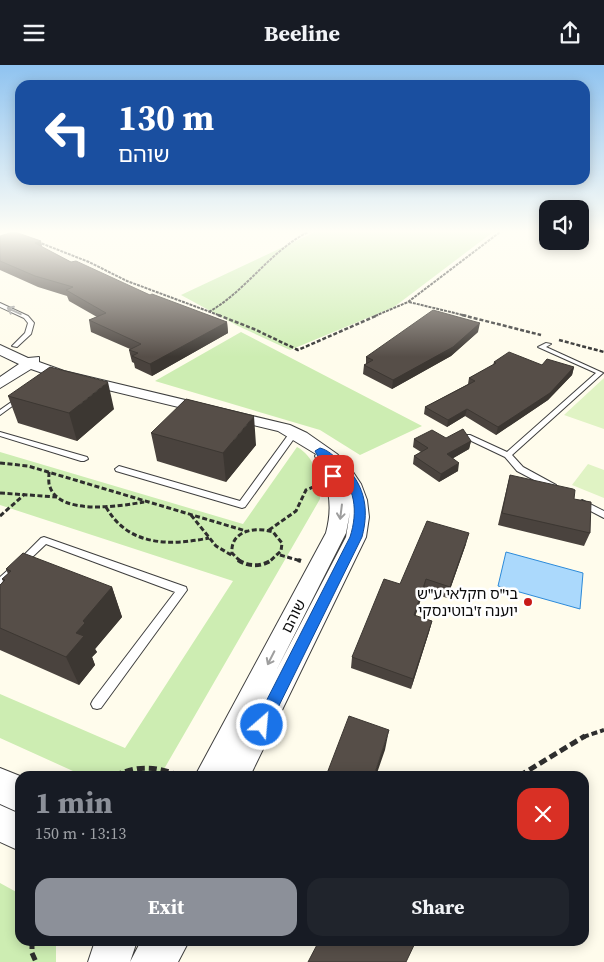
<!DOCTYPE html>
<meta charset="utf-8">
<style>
:root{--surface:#171b24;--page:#20242c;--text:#f1f3f6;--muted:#9ea1a6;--accent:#8c9099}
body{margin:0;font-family:"Source Serif 4","Noto Sans Hebrew",serif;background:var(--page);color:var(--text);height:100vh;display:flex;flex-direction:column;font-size:19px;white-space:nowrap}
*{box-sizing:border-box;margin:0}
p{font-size:16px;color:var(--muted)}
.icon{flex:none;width:28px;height:28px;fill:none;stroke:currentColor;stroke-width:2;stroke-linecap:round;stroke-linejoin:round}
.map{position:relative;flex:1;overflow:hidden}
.sheet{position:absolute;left:15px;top:706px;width:574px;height:175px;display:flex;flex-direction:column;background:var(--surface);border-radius:15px;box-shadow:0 2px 12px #0003}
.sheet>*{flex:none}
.top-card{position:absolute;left:15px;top:15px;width:575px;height:105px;border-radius:15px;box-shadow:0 2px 12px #0003;background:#1a4fa0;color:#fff;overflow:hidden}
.controls{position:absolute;left:539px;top:135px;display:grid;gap:10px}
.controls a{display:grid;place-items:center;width:50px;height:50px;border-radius:10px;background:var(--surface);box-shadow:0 2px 12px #0003;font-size:25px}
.pin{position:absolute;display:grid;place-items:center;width:42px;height:42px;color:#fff;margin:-21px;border-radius:10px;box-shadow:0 2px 8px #0006}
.me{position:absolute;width:55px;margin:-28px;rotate:27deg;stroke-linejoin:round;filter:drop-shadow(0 0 4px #0008)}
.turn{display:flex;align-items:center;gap:18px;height:105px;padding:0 20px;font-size:22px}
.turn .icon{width:65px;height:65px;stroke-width:2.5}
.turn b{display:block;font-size:35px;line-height:42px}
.round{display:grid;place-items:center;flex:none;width:52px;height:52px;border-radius:15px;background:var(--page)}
.overview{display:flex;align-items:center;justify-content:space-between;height:85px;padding:0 20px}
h1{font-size:30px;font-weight:700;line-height:38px;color:var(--accent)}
.button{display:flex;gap:10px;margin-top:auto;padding:10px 20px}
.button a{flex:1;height:58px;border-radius:15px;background:var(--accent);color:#fff;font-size:20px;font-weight:700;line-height:58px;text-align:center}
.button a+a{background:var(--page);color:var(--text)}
header{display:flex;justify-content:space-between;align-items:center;height:65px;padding:0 20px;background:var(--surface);font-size:22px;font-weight:700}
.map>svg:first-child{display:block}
.green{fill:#cdedb2}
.pitch{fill:#e0f3c4}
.water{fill:#abd9fc;stroke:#2c8ad9}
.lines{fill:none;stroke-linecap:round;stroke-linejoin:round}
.service-casing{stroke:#3f3f3f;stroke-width:2}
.minor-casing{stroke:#3f3f3f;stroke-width:2}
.tertiary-casing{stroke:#3f3f3f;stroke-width:2}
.path-far4{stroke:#2e2e2e;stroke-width:2;stroke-dasharray:3 1;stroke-linecap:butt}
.path-far3{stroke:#2e2e2e;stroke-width:2.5;stroke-dasharray:4 2;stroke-linecap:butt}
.path-far2{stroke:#2e2e2e;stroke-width:3;stroke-dasharray:5 2.5;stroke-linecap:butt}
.path-far1{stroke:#2e2e2e;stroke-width:4;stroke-dasharray:6 3;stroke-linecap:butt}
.path{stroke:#2e2e2e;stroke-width:5;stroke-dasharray:8 4;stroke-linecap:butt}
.service{fill:#fff;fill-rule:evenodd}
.minor{fill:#fff;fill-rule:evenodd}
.tertiary{fill:#fff;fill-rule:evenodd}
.wall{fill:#4a433e}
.shaded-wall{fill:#3c3732}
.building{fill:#564e48;stroke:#3c3732}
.oneway{stroke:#9e9e9e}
.route{fill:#1a73e8;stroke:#114b97}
.poi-dot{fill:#c81a18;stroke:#fff;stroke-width:2}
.labels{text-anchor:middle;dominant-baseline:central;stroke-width:5;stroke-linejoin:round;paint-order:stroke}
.poi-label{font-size:15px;fill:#0c0c0c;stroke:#fff;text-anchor:end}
.street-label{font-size:15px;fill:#0c0c0c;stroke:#fff}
</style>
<header><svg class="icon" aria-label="menu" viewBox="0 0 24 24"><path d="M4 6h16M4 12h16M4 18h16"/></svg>Beeline<svg class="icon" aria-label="share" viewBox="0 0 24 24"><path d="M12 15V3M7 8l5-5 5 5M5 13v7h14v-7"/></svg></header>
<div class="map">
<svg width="604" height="897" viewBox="0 0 604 897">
<rect width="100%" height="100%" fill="#fffcec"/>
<path class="green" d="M315 167H493L394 242 290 285 238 261 181 230Z
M241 267 422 361 360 390 320 365 155 316Z
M297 382C315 392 321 415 320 434L160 711H84L0 673V629L125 683 233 516 0 440V387L243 459Z
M0 818 20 829V876H56V897H0Z"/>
<path class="pitch" d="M604 313V364L564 350Z
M588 399 604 405V433L572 420Z"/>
<path class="water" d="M506 487 583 508 580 544 498 521Z"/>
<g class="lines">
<g class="service-casing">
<path id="service" d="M0 238 28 251 34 258 31 269 17 282 12 281 25 268 28 258 24 253 0 242Z
M546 278 551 279 546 282 603 308 512 390 523 402 556 420 557 422 556 424 553 425 517 406 505 392 463 372 464 370H470L507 387 596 308 538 282Z
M20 331 24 333 22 334 0 350V345Z
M291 366H297L298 368 245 442 242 443 116 406 115 404 119 401 240 436Z
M0 367 87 392 88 394 84 396H81L0 371Z
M582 435 604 446V453L579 440 578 438Z
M44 472 186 522 187 525 101 643 97 644 93 643 91 639 93 635 175 527 46 479 25 499H19L17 497 41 473Z
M11 504 14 505 16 508C13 513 6 520 0 522V512L8 505Z"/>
</g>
<g class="minor-casing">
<path id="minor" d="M0 280 28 293 39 292V297L64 306 290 360 307 368 337 389 349 401 361 419 367 435 369 452 366 472 250 711H195L326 468C334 438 328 418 315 391L316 389 278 366 54 312 31 304 0 323V312L19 299 0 290ZM350 447 346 472 276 606 346 468Z"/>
</g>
<g class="tertiary-casing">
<path id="tertiary" d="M0 703 20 711V748L0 739Z
M0 740 20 749V786L0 777Z
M95 876H137L130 897 141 876H189L178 897H88Z"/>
</g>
<path class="path-far4" d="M38 177 89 197 127 216 221 251
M409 237 467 251
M209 247C248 224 269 187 308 167
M375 251 408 237 500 167"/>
<path class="path-far3" d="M218 250 254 264 298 285 378 250
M462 250 541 270
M559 275 604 287"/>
<path class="path-far2" d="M0 398 28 401 246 466
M49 407C49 412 48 418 50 422 60 451 121 441 144 437
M0 428 57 432
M106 442C128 481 169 481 209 473
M191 450 216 481 233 491
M0 451 25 429
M269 465 296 446 306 425 318 420
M280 490 301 496
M240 496 232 488C230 466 255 461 273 467L282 478 281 486 270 496"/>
<path class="path-far1" d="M238 495C249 502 261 502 272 495
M298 495 301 496
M583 672 604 665"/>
<path class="path" d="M114 711C138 700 156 701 180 711
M519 711 585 671
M32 876V888L36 897"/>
<use href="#service" class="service"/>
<use href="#minor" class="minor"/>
<use href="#tertiary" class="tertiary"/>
</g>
<path class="wall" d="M0 171 41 176 42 182 71 197 150 230 227 257 228 268 152 311 135 303 134 298 132 297 129 285 130 284 91 267 89 255 97 252 69 236 67 231 38 222 0 205Z
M478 267 451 291 392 324 363 309 364 300 366 299V292Z
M494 297 574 302 572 310 548 335 496 370 465 351 447 362 424 349 425 342 468 319 469 313 493 300Z
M8 331 114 344 77 376 18 358Z
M151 368 256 380 226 417 157 396Z
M446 373 471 376 469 384 453 393 458 406 439 417 413 399 414 391 421 387 413 382 414 374Z
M510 410 590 468 584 481 498 460 507 422Z
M466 479 447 533 424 525 415 551 432 556 429 567 411 624 351 603 352 592 400 519Z
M6 504 112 522 122 552 95 584 97 587 92 592 95 600 79 620 0 585V520L3 516 2 514 8 509Z"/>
<path class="shaded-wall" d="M41 176 43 186 35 178Z
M227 257 228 268 152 311 150 299Z
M480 258 478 267 451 291 392 324 393 315Z
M574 302 572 310 548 335 496 370 498 362Z
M108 317 114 344 77 376 69 348Z
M467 344 465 351 447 362 448 355Z
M254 351 256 380 226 417 223 388Z
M471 376 469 384 445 398 447 389Z
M459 398 458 406 439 417 441 409Z
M469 468 466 479 447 533 450 522Z
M426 514 424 525 412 561 414 550Z
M112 522 122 552 95 584 97 587 92 592 95 600 79 620 66 592 76 568 83 556Z
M432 556 429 567 411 624 413 614Z
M389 665 385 685 376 711H374Z"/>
<path class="building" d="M13 167H15L41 176 35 178 71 197 76 196 150 230 152 229 227 257 150 299 132 291 138 288 129 285 141 279 89 255 106 248 66 225 73 222 35 211 0 196V171Z
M433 245 480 258 453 282 393 315 364 300 373 295 366 292Z
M509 287 542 300 547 294 574 302 550 328 498 362 467 344 448 355 425 342 475 316 469 313 496 298 494 297Z
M50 302 108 317 69 348 8 331Z
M186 334 254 351 223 388 151 368Z
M463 364 471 376 447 389 459 398 441 409 414 391 428 383 414 374 432 365 446 373Z
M510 410 573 424 575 425 574 434 591 437 590 468 502 448Z
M427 456 469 468 450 522 426 514 414 550 432 556 413 614 352 592 384 514 400 519Z
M23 488 112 522 83 556 85 558 76 568 84 571 66 592 0 563V520L5 515 2 514 11 506 6 504Z
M349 651 389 665 374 711H326Z
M319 876H416L406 897H308Z"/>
<defs><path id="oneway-shaft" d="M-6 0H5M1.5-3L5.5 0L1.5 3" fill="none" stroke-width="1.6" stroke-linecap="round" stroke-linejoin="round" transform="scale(1.25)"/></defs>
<g class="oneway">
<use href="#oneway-shaft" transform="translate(14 246) rotate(-155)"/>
<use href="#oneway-shaft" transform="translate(341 447) rotate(97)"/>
<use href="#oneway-shaft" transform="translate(271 593) rotate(117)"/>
</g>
<linearGradient id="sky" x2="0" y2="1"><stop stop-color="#8fc3f0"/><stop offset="0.57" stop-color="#fffef6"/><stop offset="1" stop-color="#fffef6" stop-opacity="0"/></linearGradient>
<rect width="604" height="292" fill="url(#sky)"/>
<path class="route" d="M320 383C328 385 334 391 339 396 364 416 370 442 362 472L267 665 262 667 257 665 254 660 350 472C358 447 356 421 334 403L339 411 337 414H330L315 386Z"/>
<circle class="poi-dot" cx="528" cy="537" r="5"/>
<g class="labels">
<g class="poi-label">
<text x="518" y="528">בי"ס חקלאי ע"ש<tspan x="518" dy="17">יוענה ז'בוטינסקי</tspan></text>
</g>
<g class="street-label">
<text transform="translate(293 551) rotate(-63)">שוהם</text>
</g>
</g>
</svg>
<div class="controls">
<a><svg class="icon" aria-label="sound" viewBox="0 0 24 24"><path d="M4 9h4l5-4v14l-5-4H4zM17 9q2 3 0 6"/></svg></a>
</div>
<div class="pin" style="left:333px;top:411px;background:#d93025"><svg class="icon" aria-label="arrive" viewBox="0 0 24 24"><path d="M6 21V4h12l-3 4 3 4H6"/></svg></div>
<svg class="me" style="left:262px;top:660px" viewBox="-20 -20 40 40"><circle r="17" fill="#1a73e8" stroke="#fff" stroke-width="3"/><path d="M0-11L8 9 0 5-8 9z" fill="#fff"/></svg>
<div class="top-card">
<div class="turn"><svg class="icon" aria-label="left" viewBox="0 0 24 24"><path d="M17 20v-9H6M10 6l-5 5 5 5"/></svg><div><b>130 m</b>שוהם</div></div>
</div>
<section class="sheet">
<div class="overview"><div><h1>1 min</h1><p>150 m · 13:13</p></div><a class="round" style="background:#d93025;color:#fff"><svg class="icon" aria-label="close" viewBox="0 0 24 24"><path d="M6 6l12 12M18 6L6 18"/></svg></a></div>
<div class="button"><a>Exit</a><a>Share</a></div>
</section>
</div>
